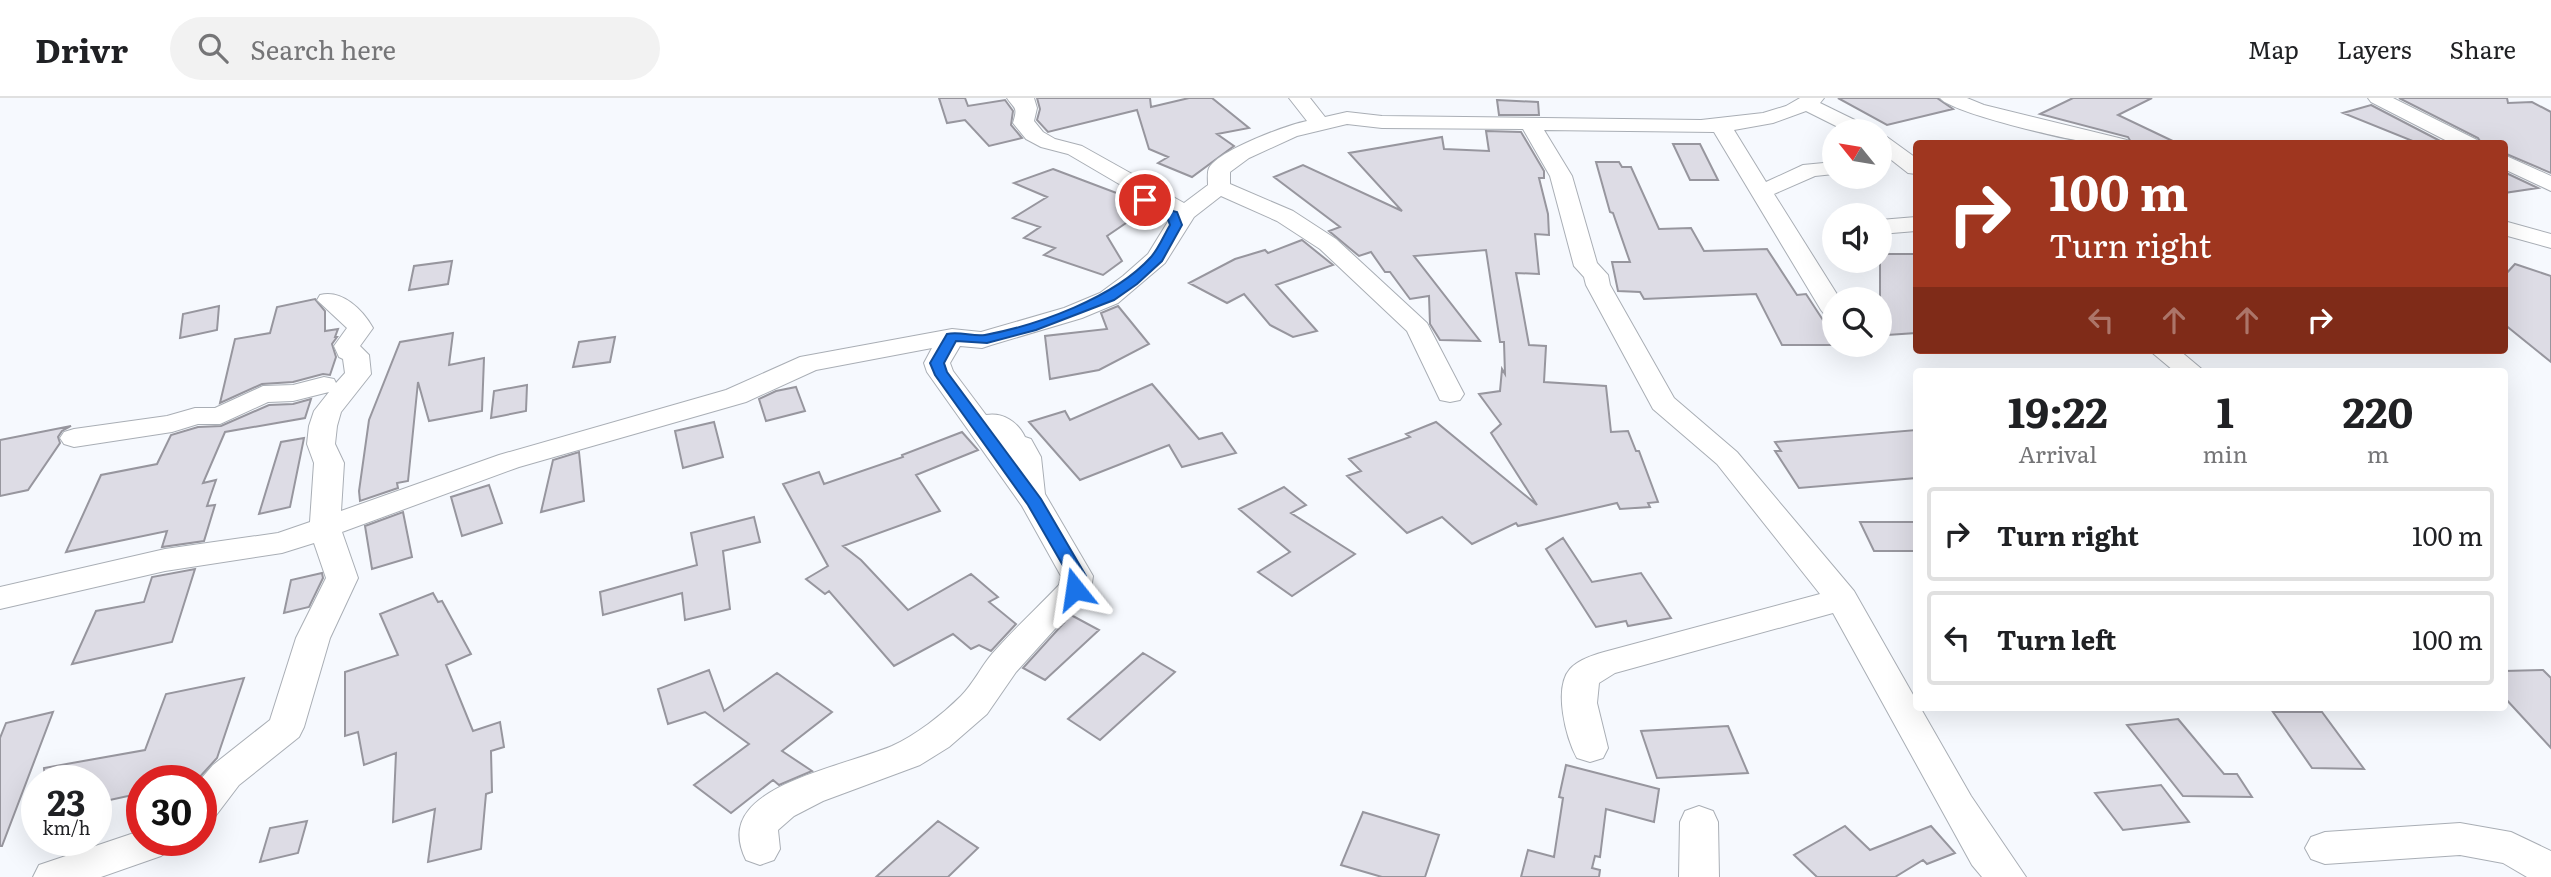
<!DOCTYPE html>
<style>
:root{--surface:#fff;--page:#f2f2f2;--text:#202124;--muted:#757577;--line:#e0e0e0}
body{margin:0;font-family:Literata,serif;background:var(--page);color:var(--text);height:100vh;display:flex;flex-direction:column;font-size:26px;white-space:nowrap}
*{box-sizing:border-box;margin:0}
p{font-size:23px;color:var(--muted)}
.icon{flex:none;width:38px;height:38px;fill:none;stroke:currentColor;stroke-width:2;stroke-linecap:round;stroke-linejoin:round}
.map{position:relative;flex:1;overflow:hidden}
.side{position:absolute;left:1913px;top:270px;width:595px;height:343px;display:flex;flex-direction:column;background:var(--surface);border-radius:7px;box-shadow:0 7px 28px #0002}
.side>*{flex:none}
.top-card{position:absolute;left:1913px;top:42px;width:595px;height:214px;border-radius:7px;box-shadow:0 7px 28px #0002;background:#9f361f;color:#fff;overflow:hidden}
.needle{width:46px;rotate:300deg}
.controls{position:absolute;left:1822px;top:21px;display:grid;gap:14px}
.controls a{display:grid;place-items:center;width:70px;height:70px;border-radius:50%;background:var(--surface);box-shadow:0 7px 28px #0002;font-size:35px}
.speed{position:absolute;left:21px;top:667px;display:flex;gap:14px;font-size:35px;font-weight:700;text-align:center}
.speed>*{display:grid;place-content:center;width:91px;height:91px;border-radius:50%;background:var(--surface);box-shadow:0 7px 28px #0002;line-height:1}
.speed small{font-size:18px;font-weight:400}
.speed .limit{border:10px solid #d22;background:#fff;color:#111}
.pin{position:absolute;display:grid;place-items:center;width:60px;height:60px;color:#fff;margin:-30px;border:4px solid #fff;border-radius:50%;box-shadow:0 2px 7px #0007}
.me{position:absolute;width:77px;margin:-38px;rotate:345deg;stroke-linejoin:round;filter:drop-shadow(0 0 5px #0008)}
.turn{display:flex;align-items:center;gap:24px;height:147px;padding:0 21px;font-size:32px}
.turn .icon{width:91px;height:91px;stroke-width:2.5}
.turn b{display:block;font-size:49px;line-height:60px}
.lanes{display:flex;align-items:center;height:66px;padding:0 21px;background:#0003;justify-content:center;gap:35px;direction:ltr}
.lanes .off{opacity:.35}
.eta{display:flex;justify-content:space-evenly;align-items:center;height:119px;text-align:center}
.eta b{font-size:42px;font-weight:700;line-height:49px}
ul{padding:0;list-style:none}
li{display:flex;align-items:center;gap:21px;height:94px;margin:0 14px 10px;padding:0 7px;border:4px solid var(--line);border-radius:7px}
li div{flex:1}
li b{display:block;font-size:26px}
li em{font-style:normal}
header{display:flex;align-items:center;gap:42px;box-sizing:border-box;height:98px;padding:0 35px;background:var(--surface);border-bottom:2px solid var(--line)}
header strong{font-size:33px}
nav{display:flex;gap:38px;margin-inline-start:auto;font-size:24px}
.search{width:490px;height:63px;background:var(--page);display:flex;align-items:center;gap:18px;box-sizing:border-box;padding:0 24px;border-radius:38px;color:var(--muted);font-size:26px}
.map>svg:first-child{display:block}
.building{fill:#dddce5;stroke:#97969e;stroke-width:2}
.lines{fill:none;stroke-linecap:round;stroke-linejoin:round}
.minor-casing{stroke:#a9aeb5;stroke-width:2}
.minor{fill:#fff;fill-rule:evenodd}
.route{fill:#1a73e8;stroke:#114b97;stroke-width:2}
</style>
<header>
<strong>Drivr</strong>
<div class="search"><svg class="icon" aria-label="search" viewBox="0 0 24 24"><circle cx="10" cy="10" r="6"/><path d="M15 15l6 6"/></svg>Search here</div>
<nav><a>Map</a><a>Layers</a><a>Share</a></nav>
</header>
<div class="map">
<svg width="2551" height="779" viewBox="0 0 2551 779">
<rect width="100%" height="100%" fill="#f6f9fe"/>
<path class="building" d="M939 0H965L968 8 1005 2 1013 13 1011 27 1022 40 989 48 965 22 947 25Z
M1037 0H1150L1151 9 1189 0H1212L1249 30 1217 36 1234 48 1192 79 1158 65 1168 59 1149 51 1137 12 1048 34 1037 22 1040 11Z
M1838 0H1937L1953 11 1887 27Z
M2073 0H2152L2118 17 2179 46H2132L2128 39 2040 16Z
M2399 0H2507L2508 5 2532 4 2551 14V75L2504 55V46H2482L2478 40Z
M1497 2 1538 4 1539 17H1499Z
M2371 7 2446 46H2420L2343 15Z
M1486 33 1521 34 1544 73V80H1539L1548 116 1549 137 1535 136 1539 176 1516 175 1529 247 1546 248 1544 284 1606 288 1611 334 1628 333 1636 353H1639L1658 404 1648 405 1650 409 1620 411 1617 405 1518 428 1516 425 1472 446 1442 419 1407 435 1347 378 1361 373 1349 361 1410 339 1406 336 1436 324 1537 407 1491 335 1501 326 1479 296 1500 293 1502 271 1505 276 1504 244H1500L1486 152 1414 158 1480 243 1440 242 1430 226 1429 198 1410 201 1390 174H1385L1371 154 1359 158 1329 133 1340 129 1274 79 1303 67 1402 113 1349 55 1442 39 1444 51 1489 53Z
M1673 46H1700L1718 82H1690Z
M1596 64H1619L1622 69H1631L1659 131 1691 130 1704 153 1767 151 1797 197 1806 196 1834 239V247H1782L1756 196 1644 201 1640 194 1618 193 1612 164H1630L1613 115 1610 114Z
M1053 71 1151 108 1107 138 1122 163 1103 177 1044 157 1055 150 1024 140 1040 129 1013 120 1047 99 1014 85Z
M2504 74 2538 90 2504 95Z
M1302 142 1333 167 1276 187 1317 233 1293 239 1270 227 1244 196 1227 205 1189 185 1235 161 1265 152 1268 155Z
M1880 156H1916V235L1887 237 1880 228Z
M452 163 448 186 409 192 414 168Z
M2515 166 2551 178V264L2504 226V178Z
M315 201 325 213V233L338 231 335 239H337L332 246 336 259 330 277 323 276 293 284 262 286 220 305 235 241 270 235 277 209Z
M219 208 217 232 180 240 183 216Z
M1118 208 1149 246 1099 272 1050 281 1045 238 1107 231 1101 215Z
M453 235 449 267 484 260 482 313 429 323 418 284 408 383 397 385 398 390 360 403 359 393 369 322 400 244Z
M615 239 610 264 573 269 579 244Z
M1152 286 1199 341 1222 335 1236 355 1182 369 1169 347 1080 382 1029 324 1065 313 1070 322Z
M527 287 526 313 491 320 494 293Z
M796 289 805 313 766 323 759 301 776 293Z
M311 301 305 320 225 334 203 385 216 382 207 408 215 407 204 443 162 449 167 433 66 454 101 377 157 366 171 337 198 329 221 328 269 307 293 306Z
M714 324 723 359 683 370 675 333Z
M71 328 62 333 58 339 60 345 28 392 0 398V342Z
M1916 332V380L1799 390 1775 353H1781L1775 344Z
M962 334 978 352 916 377 940 413 843 448 861 462 908 512 971 476 998 499 989 504 1016 526 991 553 979 547 971 551 953 536 894 568 829 493 825 496 806 481 828 468 783 386 819 374 824 386 903 359 902 357Z
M304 340 290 409 259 416 281 344Z
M579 354 584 403 541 414 553 362Z
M489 387 502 425 462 438 451 399Z
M1284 389 1306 407 1291 415 1355 456 1292 498 1258 474 1290 454 1239 411Z
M403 414 412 459 372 471 365 428Z
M754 419 760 444 723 453 730 511 685 522 682 495 603 517 600 494 697 467 691 435Z
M1860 424H1916V453H1874Z
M1563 440 1592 484 1641 475 1671 520 1628 528 1626 523 1596 529 1546 451Z
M195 471 172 544 72 566 96 513 144 504 152 479Z
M322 475 323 480 309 509 284 515 291 482Z
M433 495 438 504 442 503 471 556 446 567 473 633 500 624 504 649 491 653 492 694 486 696 481 751 428 764 435 711 393 724 396 655 364 667 358 634 345 638V574L398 557 380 516Z
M1071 517 1099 532 1045 582 1023 570Z
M1143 555 1175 574 1100 642 1068 621Z
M709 572 724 613 777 575 832 614 782 653 812 673 779 687 773 682 731 715 694 687 749 646 705 614 668 626 658 591Z
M2543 572 2551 580V650L2504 599V573Z
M244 580 217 660 197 682H142V695L96 705V682H45L44 670 145 652 166 596Z
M53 614 2 748H0V640L6 625Z
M2273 614H2322L2364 671 2312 670Z
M2178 621 2224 676H2237L2252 699 2183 698 2127 627Z
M1728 628 1748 675 1657 680 1641 633Z
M1566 667 1659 691 1654 724 1606 711 1600 759 1595 758 1592 770 1600 772 1599 779H1521L1528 752 1554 759 1563 700 1559 699Z
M2161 687 2189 724 2123 732 2095 695Z
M1363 714 1439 737 1425 779H1382L1341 767Z
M307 723 298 755 260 764 270 730Z
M938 723 978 750 948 779H876Z
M1845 728 1870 752 1931 728 1955 755 1927 766 1923 762 1895 779H1817L1794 757Z"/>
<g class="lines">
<g class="minor-casing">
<path id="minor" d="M1007 0H1034L1037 10 1034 23 1043 34 1055 41 1082 48 1184 105 1208 87C1208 82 1207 75 1209 70 1219 52 1287 27 1307 23L1289 0H1310L1325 19 1347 14 1382 18 1701 22 1763 15 1786 8 1800 0H1824L1820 5 1869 29 1872 33H1846L1806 13 1773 25 1734 32 1766 84 1803 67 1834 64V76L1815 78 1774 96 1840 201H1834V220L1825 217 1821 212 1714 34 1544 32 1572 78 1597 165 1608 177 1610 187 1674 300 1737 354 1854 493 1916 602V609H1920L1971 698 2026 779H1982L1972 767 1833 515 1615 575 1599 585 1597 605 1608 650 1603 660 1590 664 1577 660C1566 640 1553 590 1570 571 1578 562 1593 557 1604 554L1820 496 1717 366 1653 311 1586 187 1584 179 1574 168 1550 78 1523 31 1382 30 1347 26 1297 38 1249 60 1230 74V86L1293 113 1336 141 1427 225 1464 296 1460 302 1450 304 1440 302 1407 233 1320 151 1277 123 1221 98 1194 119 1165 165 1118 205 1082 220 991 247 982 250 960 248 950 265 953 273 986 317C1003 314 1018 324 1025 339L1031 341 1041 359 1045 396 1093 478 1091 491 1016 574 987 616 949 649 920 667 823 703 794 718 778 732 780 751 774 762 760 767 746 762C738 746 736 728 748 713 773 680 854 664 892 648 916 637 942 617 961 598 973 586 981 569 992 556 1013 532 1037 510 1059 487L1061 478 1022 408 927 274 924 265 932 250 816 272 746 304 519 369 342 434 358 480 330 540 304 629 299 639 239 687 214 720 201 724 200 682 213 667 270 622 296 540 326 480 314 445 282 455 165 473 0 511V489L165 451 278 435 310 424 314 365 307 346 309 328 314 313 329 294 293 303 268 304 220 326H198L172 334 74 349 64 346 60 340 64 334 74 331 167 318 195 310H215L263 288 293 287 324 279 334 281 336 285 345 275 343 261 339 259 334 248 347 230 317 202 320 197C342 191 363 212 373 230L360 248 369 257 371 276 341 314 337 328 335 346 344 365 341 413 499 357 726 292 800 259 952 231 981 234 1064 210 1100 195 1123 178 1148 156 1172 117 1068 56 1041 49 1026 41 1013 25C1018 8 1015 12 1007 0Z
M1940 0H1967L1984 7 2127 42 2130 46C2118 46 2104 47 2092 45 2068 42 1951 15 1940 0Z
M2368 0H2393L2477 42 2480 46H2453L2371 4Z
M1880 37 1887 39 1916 60V76L1908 75 1880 53Z
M2504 57 2551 78V93L2504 71Z
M1916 119V133L1880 136V122Z
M2504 123 2551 136V150L2504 137Z
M2149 252H2179L2204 273H2174Z
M1699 708 1713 713 1718 724 1719 779H1679L1680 724 1685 713Z
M2460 725 2511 734 2551 753V779H2527L2503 765 2460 757 2325 766 2311 761 2305 750 2311 739 2325 734Z
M142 730V742H173L168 753 161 758 101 779H33L39 767 134 735Z"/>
</g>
<use href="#minor" class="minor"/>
</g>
<path class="route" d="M1141 99H1149L1161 110 1177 114 1182 127 1162 163 1137 186 1114 202 1036 232 987 245 956 243 944 265 947 274 1041 401 1086 478 1084 491 1075 496 1067 491 1069 478 1028 407 935 277 930 265 947 236C960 233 973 239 985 237 1038 227 1114 200 1151 159 1159 150 1164 137 1170 127L1167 119 1153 115 1141 104Z"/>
</svg>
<div class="controls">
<a><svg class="needle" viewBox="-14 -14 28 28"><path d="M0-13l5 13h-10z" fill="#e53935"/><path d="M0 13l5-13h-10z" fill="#757577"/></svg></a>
<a><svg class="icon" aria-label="sound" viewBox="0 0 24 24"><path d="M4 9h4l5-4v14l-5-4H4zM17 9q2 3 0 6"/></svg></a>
<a><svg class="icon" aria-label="search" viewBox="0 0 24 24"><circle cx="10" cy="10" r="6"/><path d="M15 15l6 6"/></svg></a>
</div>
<div class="speed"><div>23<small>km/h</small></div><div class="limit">30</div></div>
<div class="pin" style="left:1145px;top:102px;background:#d93025"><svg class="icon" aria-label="arrive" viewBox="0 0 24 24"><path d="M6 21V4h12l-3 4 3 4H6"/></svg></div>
<svg class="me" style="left:1075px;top:491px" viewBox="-20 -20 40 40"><path d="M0-17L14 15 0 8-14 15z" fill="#1a73e8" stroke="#fff" stroke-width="4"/></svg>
<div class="top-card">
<div class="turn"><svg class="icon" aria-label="right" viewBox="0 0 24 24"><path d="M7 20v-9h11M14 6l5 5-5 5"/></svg><div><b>100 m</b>Turn right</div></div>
<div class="lanes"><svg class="icon off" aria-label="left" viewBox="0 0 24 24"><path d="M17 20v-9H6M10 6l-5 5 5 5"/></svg><svg class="icon off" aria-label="ahead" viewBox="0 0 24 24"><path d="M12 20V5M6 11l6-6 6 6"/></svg><svg class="icon off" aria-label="ahead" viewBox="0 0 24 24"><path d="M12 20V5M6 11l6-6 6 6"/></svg><svg class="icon" aria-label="right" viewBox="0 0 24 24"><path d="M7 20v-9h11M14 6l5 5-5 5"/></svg></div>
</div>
<section class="side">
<div class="eta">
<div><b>19:22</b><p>Arrival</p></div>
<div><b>1</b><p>min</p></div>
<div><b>220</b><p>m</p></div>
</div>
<ul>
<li><svg class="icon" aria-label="right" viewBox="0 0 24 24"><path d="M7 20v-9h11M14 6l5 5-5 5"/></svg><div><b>Turn right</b></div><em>100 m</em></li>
<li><svg class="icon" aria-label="left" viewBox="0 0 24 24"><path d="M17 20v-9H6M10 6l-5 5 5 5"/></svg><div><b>Turn left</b></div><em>100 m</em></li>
</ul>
</section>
</div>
